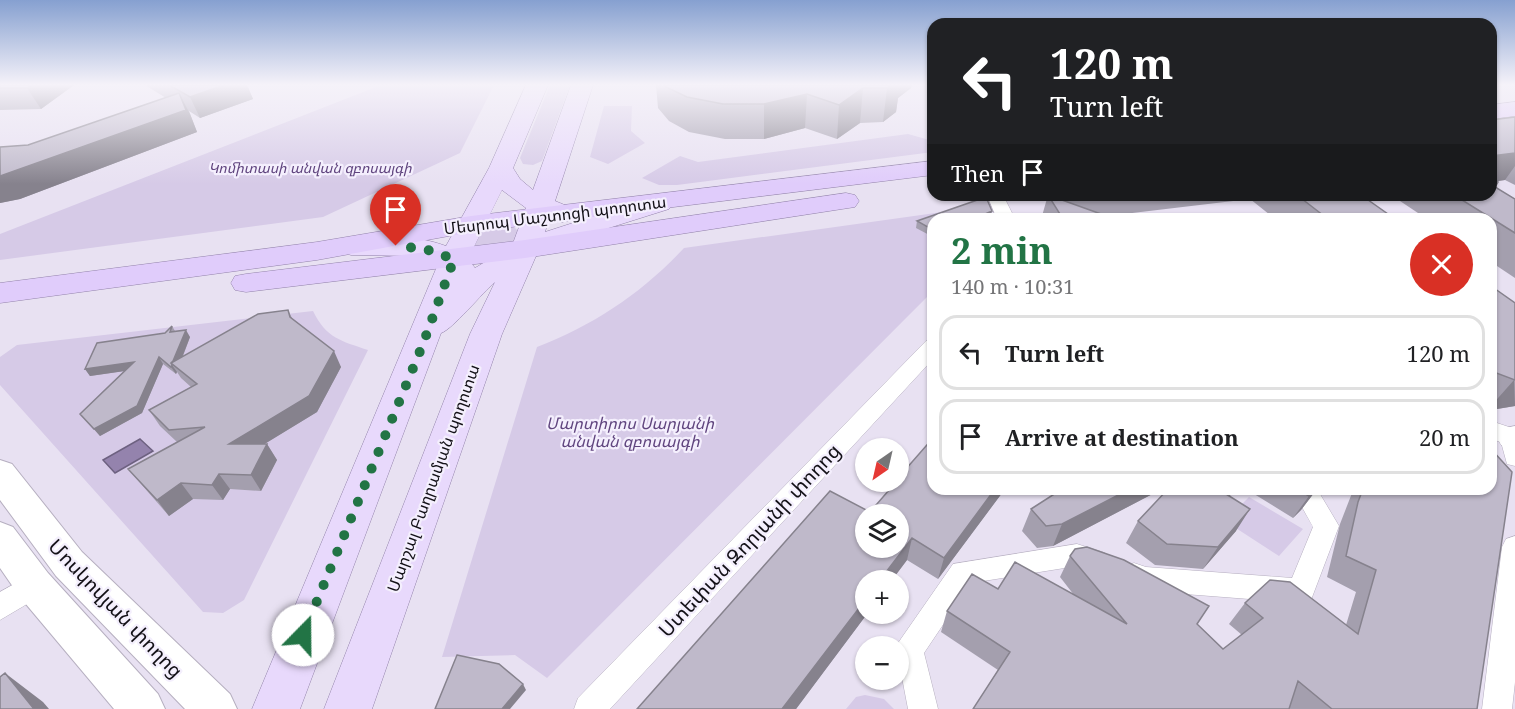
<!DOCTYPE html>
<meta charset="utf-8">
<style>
:root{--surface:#fff;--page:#f2f2f2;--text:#202124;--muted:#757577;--line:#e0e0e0;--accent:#227445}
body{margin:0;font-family:"Noto Serif","Noto Sans Armenian",serif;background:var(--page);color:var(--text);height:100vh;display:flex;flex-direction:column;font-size:22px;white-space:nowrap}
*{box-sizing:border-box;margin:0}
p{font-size:20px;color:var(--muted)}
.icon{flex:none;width:33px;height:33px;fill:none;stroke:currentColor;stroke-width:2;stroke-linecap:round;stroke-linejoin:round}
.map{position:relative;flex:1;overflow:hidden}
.panel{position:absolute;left:927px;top:213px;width:570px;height:282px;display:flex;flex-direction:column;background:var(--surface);border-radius:18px;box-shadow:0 2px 4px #0004}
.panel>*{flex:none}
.hud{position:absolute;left:927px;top:18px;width:570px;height:183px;border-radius:18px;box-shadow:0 2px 4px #0004;background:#202124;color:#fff;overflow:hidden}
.needle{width:39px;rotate:214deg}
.controls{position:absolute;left:855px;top:438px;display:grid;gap:12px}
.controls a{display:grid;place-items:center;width:54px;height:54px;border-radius:50%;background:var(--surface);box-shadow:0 2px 4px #0004;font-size:30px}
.pin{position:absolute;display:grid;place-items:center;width:51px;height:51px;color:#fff;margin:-62px -26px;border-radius:50% 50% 50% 0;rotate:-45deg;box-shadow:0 0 6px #0007}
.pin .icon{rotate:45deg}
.me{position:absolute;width:66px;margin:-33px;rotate:22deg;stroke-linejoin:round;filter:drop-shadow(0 0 4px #0008)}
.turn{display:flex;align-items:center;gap:21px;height:126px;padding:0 24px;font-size:27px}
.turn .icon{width:78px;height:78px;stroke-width:2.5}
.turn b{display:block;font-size:42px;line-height:51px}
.then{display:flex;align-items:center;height:57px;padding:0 24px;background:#0003;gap:12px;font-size:22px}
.round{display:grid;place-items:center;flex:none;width:63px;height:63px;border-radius:32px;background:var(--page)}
.summary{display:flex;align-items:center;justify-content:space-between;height:102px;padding:0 24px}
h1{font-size:36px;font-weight:700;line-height:45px;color:var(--accent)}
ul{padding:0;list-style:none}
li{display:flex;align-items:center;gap:18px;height:75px;margin:0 12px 9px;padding:0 12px;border:3px solid var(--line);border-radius:18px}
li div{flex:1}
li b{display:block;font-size:22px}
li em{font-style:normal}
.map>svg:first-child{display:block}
.green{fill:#d6cae7}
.water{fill:#9483ad;stroke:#6d6180;stroke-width:1.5}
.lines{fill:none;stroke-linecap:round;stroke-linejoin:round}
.minor-casing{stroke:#b6afc0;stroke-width:1}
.tertiary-casing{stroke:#b6afc0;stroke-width:1}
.secondary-casing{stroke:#b6afc0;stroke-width:2}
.primary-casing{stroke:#9383ab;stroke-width:1}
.trunk-casing{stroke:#9383ab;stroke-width:1}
.minor{fill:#fff;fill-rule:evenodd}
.tertiary{fill:#fff;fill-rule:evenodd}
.secondary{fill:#fff;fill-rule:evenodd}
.primary{fill:#e8d9fc;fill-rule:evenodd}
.trunk{fill:#e0ccfb;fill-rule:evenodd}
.wall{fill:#a49fae}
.shaded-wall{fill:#86828d}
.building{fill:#bfb9ca;stroke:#86828d;stroke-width:1.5;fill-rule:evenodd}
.route{stroke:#227445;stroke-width:10;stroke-dasharray:0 18}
.labels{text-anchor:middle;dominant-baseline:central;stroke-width:4.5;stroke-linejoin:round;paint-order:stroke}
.far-park-label{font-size:14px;font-style:italic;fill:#60457f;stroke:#f4effd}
.street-label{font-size:16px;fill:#131117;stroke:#f4effd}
.park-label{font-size:16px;font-style:italic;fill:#60457f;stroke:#f4effd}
.near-street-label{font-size:20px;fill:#131117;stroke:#f4effd}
</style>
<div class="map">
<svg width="1515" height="709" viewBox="0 0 1515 709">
<rect width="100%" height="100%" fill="#e8e1f2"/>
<path class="green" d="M381 85H494L460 153 323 217 0 260V234Z
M550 85H570L542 161 533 165 523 164 520 158Z
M604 106H632L631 131 645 143 608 164 590 157Z
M908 134 933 141V152L677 185H659L642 178 680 156 698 162Z
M964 209 933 219V291L547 678 515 655 442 657 537 347C594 325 642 293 684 248Z
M513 226 519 232 515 243 474 247 472 237 478 230Z
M313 311C326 338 341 341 368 350L244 600 223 613 203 612 0 385V357L17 345Z
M1249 497 1303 529 1279 556 1225 521Z
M865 695 884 699 894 709H846L856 697Z"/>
<path class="water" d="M140 439 153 451 115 473 103 460Z"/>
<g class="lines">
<g class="minor-casing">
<path id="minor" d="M987 195H1003L1015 219H997Z
M933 339V359L610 709H574L578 698 926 341Z
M1491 421 1515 429V466L1507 464 1501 442 1491 439Z
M1292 489H1317L1339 526 1311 600 1301 603 1146 591 1124 583 1120 575 1124 567 1134 563 1146 567 1292 578 1313 527Z
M1515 536V682L1512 709H1482L1502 547 1506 539Z
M1077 544 1105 553 1109 561 1105 569 1096 573 1077 566 971 583 924 653 938 709H908L896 646 953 564Z
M34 573 44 576 48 585 44 594 0 620V592Z"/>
</g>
<g class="tertiary-casing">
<path id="tertiary" d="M1515 426V448L1501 445 1497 437 1501 429Z"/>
</g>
<g class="secondary-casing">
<path id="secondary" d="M0 460 12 464 82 552 230 694 237 709H185L56 576 0 500Z
M0 522 13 527 48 573 158 694 165 709H114L20 597 0 568Z"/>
</g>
<g class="primary-casing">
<path id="primary" d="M526 85H548L513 168 520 179 533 190 571 85H593L555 201 572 208 575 214 572 220 562 222 549 218 545 232 660 195 669 197 673 203 669 209 577 238 536 256 502 334 372 709H324L470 334 495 282C483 292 452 330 441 333L300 709H252L438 264 415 256 351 255 341 252 337 246 341 240C373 232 416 235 446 246L489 168ZM502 190 526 208 512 246 475 268 468 259Z"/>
</g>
<g class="trunk-casing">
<path id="trunk" d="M1515 102V116L1491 119V105Z
M933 161V175L471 232 317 260 0 303V283L317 242 471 216Z
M846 193 855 195 859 201 855 207 525 258 246 292 235 290 231 283 235 276 246 274 525 240Z"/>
</g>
<use href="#minor" class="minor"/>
<use href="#tertiary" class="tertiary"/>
<use href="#secondary" class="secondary"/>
<use href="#primary" class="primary"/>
<use href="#trunk" class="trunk"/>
</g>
<path class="wall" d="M0 85H74L41 109 0 110Z
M145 85H247L253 99 200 118 189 111 197 132 20 199 0 203V147L28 145 166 98Z
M656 85H912L911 88 898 98 896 112 883 122 860 123 837 139 805 128 764 139H725L689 132 669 121 658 108Z
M1515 117V185L1505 180 1496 181 1495 187 1515 199V278L1491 262V219H1427L1391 195H1491Z
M1048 195H1361L1395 219H1275L1250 199 1107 216 1115 219H1044L1042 216Z
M986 197 992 211 990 217 986 219H933V237L916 228 917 221Z
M1491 286 1515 303V406L1491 410Z
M288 310 293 320 341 367 317 412 264 444H267L277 460 261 491 230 489 223 500 193 499 169 516 128 469 177 442 160 426 149 410 191 387 181 378 177 372 176 374 163 364 142 413 100 436 80 414 124 371 90 376 85 369 165 333 172 326 175 331 190 337 183 356Z
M933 489H1005L938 579 907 560 892 580H866V614H867L796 709H637L870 512Z
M1046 489H1162L1053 546 1037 548 1022 531 1031 509 1053 495Z
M1168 489H1236L1229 496 1236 531 1203 569 1155 565 1126 543 1138 521Z
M1246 489H1317L1301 510 1293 518Z
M1355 489H1491L1477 709H973L998 670 941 632 947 611 998 589 1074 595 1060 577 1070 556 1197 624 1223 649 1242 635 1229 624 1245 603 1346 625 1356 592 1327 577 1340 524 1352 493Z"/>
<path class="shaded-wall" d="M31 85H74L41 109 27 88Z
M224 85H247L253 99 200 118 190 97Z
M891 85H912L911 88 898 98 896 112 883 122 887 88Z
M863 88 860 123 837 139 839 105Z
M179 93 190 114 197 132 20 199 0 203V176Z
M807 94 805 128 764 139V104Z
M1515 153V166L1505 180 1491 182V156Z
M992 211 990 217 986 219H974Z
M186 330 190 337 178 368 172 364Z
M334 351 341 367 317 412 240 459 229 444Z
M159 357 163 364 142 413 100 436 94 429Z
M134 362 139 369 90 376 85 369Z
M172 365 177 372 176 374 171 367Z
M1514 380 1515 406 1491 410V406Z
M267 444 277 460 261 491 251 475Z
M219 474 230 489 223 500 212 485Z
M181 483 193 499 169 516 157 500Z
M995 489H1005L938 579 944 558Z
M1130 489H1162L1053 546 1062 524Z
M1230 489H1236L1212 516 1226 494Z
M1317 489 1301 510 1293 518 1309 496Z
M1250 509 1236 531 1203 569 1218 547Z
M912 538 907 560 892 580H880Z
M866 599V614H867L796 709H782Z
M5 673 43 702 49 709H34Z
M523 684 526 690 510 709H502Z"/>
<path class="building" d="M0 85H31L27 88H0Z
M169 85H224L190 97Z
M665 85H891L887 88H863L839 105 807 94 764 104H723L687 97 666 87Z
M179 93 186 110 0 176V147L28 145Z
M1515 117V153L1491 156V120Z
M1491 178 1498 182 1495 187 1515 199V233L1454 195H1491Z
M1048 195 1115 219H1063Z
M1297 195H1361L1395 219H1328Z
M986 197 992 211 974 219H933V230L917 221Z
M1491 286 1515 303V380L1491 371Z
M288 310 290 317 334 351 309 396 229 444H267L251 475 219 474 212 485 181 483 157 500 128 469 205 427 169 430 149 410 197 384 171 363 258 314Z
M172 326 170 332 186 330 173 361 171 363 172 365 171 367 159 357 137 406 94 429 80 414 134 362 85 369 97 343 165 333Z
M933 438V489H995L944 558 912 538 880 580H866V599L782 709H637L830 491 870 512 896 482H898V478ZM866 514H898V548H866Z
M1491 449 1512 472 1477 709H1332L1298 681 1289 709H973L1010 652 947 611 972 574 998 589 1015 562 1127 624 1070 556 1075 549 1087 547 1124 560 1209 606 1197 624 1223 649 1263 618 1245 603 1270 580 1290 582 1358 634 1376 570 1346 556 1358 502 1363 489H1491Z
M1062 489H1130L1062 524 1046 526 1031 509Z
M1168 489H1230L1226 494 1250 509 1218 547 1167 544 1138 521Z
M1297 489H1316L1309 496Z
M457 655 499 664 523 684 502 709H435Z
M5 673 34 709H0V677Z"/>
<linearGradient id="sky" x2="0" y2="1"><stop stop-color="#86a0d0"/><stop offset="0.46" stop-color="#f5f2f9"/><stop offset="1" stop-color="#f5f2f9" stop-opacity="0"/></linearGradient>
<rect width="1515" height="184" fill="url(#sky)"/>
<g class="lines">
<path class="route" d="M303 635 423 344 454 259 425 249 396 246"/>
</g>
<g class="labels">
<g class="far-park-label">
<text x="310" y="167">Կոմիտասի անվան զբոսայգի</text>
</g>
<g class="street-label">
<text transform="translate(555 215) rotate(-7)">Մեսրոպ Մաշտոցի պողոտա</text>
<text transform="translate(433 478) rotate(-70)">Մարշալ Բաղրամյան պողոտա</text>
</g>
<g class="park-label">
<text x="630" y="423">Մարտիրոս Սարյանի<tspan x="630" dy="18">անվան զբոսայգի</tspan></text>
</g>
<g class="near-street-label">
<text transform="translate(749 540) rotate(-47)">Ստեփան Զորյանի փողոց</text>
<text transform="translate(116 608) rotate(46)">Մոսկովյան փողոց</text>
</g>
</g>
</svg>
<div class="controls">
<a><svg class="needle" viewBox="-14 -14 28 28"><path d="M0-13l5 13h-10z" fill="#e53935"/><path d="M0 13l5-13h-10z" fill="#757577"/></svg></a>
<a><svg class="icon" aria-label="layers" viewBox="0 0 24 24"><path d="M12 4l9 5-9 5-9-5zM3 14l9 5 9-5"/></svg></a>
<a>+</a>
<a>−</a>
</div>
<div class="pin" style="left:396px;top:246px;background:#d93025"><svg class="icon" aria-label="arrive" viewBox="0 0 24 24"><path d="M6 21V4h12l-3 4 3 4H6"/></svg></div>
<svg class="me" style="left:303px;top:635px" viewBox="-20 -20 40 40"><circle r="19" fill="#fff"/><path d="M0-13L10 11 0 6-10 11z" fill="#227445"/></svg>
<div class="hud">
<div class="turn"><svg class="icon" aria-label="left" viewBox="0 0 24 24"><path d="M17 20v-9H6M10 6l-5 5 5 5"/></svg><div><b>120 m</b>Turn left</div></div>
<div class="then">Then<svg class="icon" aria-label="arrive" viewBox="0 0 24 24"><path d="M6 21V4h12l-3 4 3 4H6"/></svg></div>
</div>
<section class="panel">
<div class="summary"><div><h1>2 min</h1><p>140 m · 10:31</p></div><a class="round" style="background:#d93025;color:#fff"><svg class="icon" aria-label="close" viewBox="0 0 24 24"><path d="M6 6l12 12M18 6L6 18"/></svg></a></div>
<ul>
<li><svg class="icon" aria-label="left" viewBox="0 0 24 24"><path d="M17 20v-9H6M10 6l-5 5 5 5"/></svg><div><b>Turn left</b></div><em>120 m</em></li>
<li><svg class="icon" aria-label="arrive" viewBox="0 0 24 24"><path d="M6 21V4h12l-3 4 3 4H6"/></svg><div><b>Arrive at destination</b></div><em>20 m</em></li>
</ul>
</section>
</div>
